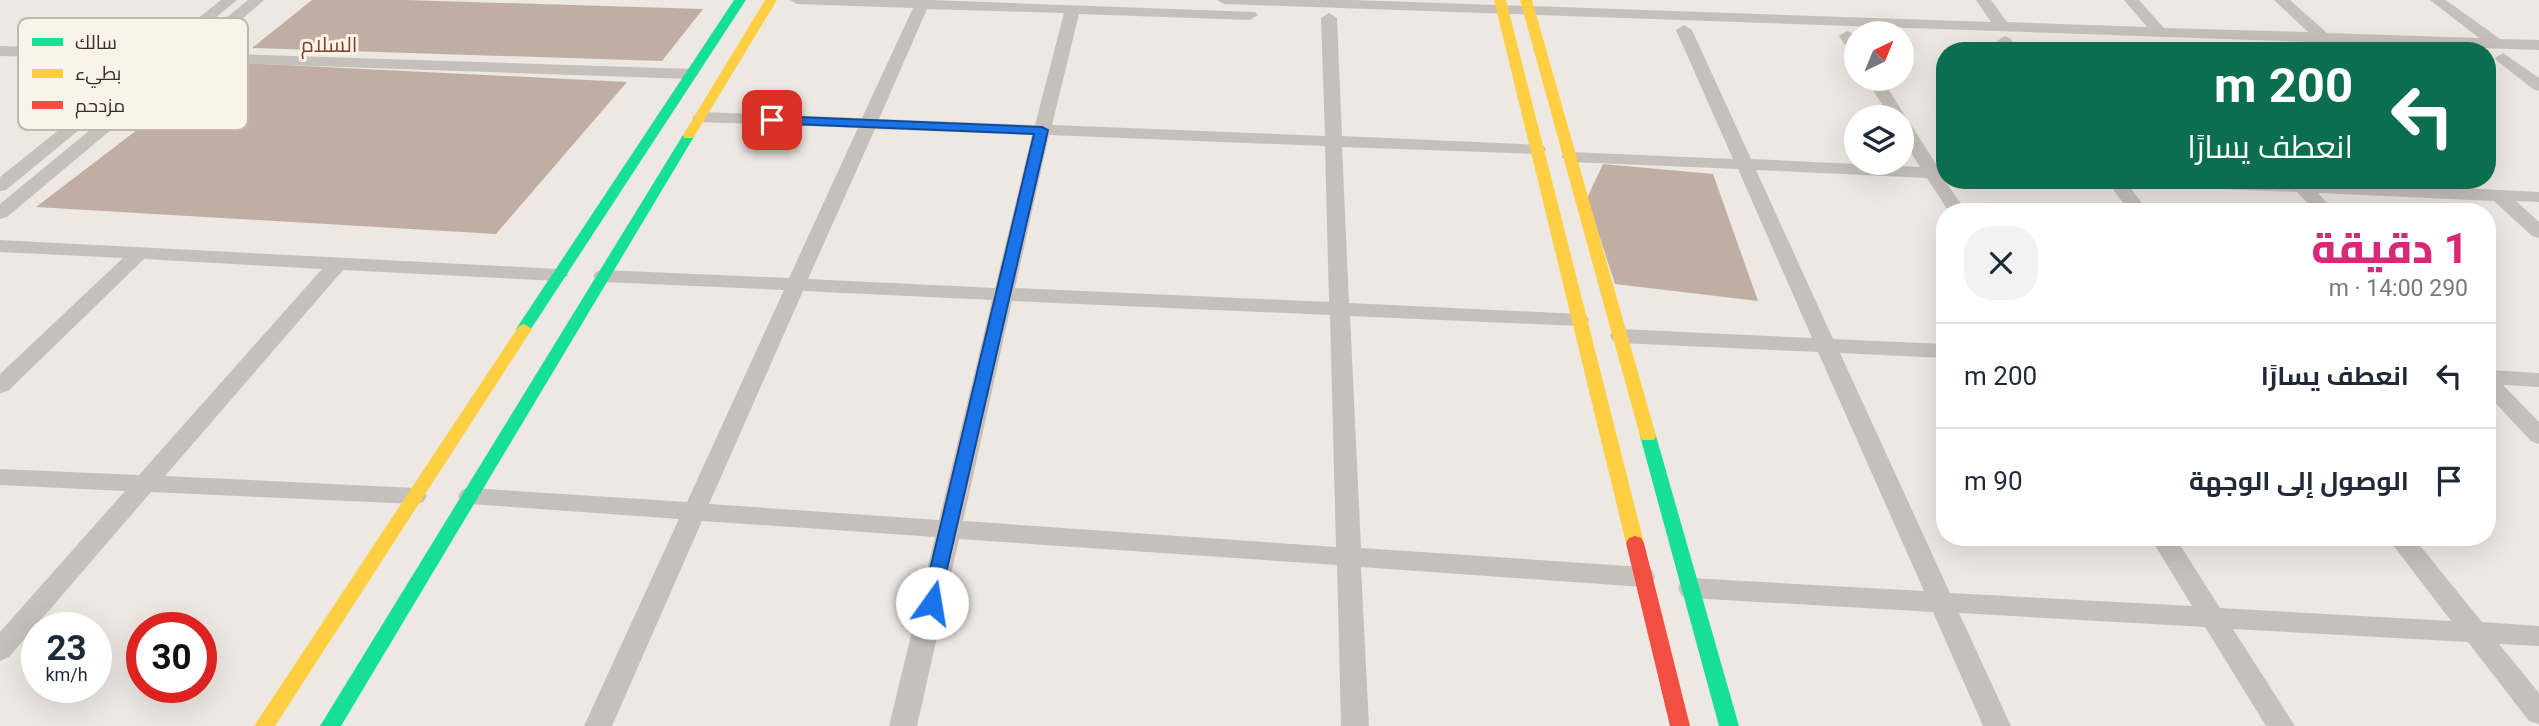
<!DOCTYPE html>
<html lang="ar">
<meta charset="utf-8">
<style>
:root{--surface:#fff;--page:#f2f2f3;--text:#1f2937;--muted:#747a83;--line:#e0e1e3;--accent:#db2777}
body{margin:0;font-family:Roboto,Cairo,sans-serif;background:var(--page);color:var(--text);direction:rtl;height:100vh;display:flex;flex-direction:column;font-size:26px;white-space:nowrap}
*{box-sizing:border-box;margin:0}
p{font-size:23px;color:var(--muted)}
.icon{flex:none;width:38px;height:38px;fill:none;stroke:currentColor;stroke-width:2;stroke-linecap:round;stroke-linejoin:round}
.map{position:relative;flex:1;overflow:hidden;direction:ltr}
.panel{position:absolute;left:1936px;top:203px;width:560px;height:343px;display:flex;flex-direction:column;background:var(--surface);border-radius:28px;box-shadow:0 7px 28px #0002;direction:rtl}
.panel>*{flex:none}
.top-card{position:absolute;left:1936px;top:42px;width:560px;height:147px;border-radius:28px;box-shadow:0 7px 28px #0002;direction:rtl;background:#0b6e4f;color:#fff;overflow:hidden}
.needle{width:46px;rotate:43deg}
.buttons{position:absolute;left:1844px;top:21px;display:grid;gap:14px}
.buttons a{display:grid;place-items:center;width:70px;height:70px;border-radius:50%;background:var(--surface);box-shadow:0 7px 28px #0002;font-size:35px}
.speed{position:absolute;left:21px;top:612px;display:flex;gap:14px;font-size:35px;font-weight:700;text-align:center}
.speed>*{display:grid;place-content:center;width:91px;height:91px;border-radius:50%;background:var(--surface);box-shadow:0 7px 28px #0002;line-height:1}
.speed small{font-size:18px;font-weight:400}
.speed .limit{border:10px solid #d22;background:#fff;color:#111}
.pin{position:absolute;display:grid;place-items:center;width:60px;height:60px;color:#fff;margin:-30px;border-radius:14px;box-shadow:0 4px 10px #0006}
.me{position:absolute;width:77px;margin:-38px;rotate:13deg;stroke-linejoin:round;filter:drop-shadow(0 0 5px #0008)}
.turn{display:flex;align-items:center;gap:24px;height:147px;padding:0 28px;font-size:32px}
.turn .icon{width:91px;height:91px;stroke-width:2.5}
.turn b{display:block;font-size:49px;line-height:60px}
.round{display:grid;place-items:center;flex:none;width:74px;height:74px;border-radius:28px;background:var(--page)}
.head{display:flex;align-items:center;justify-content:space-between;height:119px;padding:0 28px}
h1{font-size:42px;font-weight:800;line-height:52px;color:var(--accent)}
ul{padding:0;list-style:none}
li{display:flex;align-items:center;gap:21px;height:105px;padding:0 28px;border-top:2px solid var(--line)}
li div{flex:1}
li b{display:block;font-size:26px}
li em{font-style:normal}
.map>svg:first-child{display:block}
.building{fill:#c0aea4}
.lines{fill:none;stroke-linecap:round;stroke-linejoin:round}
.street{fill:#c6c0ba;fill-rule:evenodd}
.fast{fill:#16e098;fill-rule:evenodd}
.slow{fill:#ffcf43;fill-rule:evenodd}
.jam{fill:#f24e42;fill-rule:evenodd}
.route{fill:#1a73e8;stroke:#114b97;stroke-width:2}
.labels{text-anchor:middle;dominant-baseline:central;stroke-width:6;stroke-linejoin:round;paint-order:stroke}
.far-neighbourhood-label{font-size:21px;fill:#834124;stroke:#f9f3e9}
.key{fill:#f9f3e9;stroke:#bfb8af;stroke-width:2}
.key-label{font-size:19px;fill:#372e29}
</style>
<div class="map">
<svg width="2539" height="726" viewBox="0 0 2539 726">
<rect width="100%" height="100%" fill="#ede8e2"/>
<path class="building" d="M312 0H406L703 9 662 61 252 48Z
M226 62 627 82 496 234 36 207Z
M1603 164 1713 174 1758 301 1615 284 1587 198Z"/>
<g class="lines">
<path class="street" d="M221 0H237L6 190 0 191V177L146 60 0 56V46L157 51Z
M248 0H264L203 53 691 69 699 74 691 79 192 62 7 217 0 219V204Z
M790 0H931L1255 12 1258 15 1250 20 1079 14 1052 125 1325 136 1321 18 1329 13 1337 18 1342 136 1543 145 1546 149 1543 153 1537 154 1342 147 1349 303 1579 314 1586 315 1589 320 1586 325 1579 326 1350 316 1361 548 1643 567 1652 570 1655 577 1652 584 1643 587 1361 567 1369 726H1341L1337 565 959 539 917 726H889L935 537 702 521 612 726H584L679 519 470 504 462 502 458 496 462 490 470 488 687 502 784 290 603 282 596 280 593 276 596 272 603 270 789 278 858 128 700 122 692 117 700 112 862 118 913 8 797 4ZM927 9 1064 13 1035 125 879 119ZM875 129 1032 135 995 288 808 279ZM1049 135 1325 146 1329 302 1015 288ZM803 291 992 300 939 520 709 504ZM1012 301 1330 315 1336 547 963 521Z
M1217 0H1354L1991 22 1976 0H1991L2007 22 2147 27 2124 0H2139L2164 28 2308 32 2274 0H2290L2327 33 2479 38 2430 0H2446L2500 39 2539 40V50L1224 4Z
M1684 25 1692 30 1751 159 1920 167 1902 138V117H1890L1866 79H1882L1906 117 1905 120H1908L1938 167 1944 168V180L1967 212H1949L1927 178 1756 170 1833 339 1944 344V358L1840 353 1950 593 2192 606 2150 537H2175L2220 608 2451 621 2387 537H2413L2482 622 2539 626V646L2499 644 2539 693V724L2529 721 2468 642 2233 629 2295 726H2266L2205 627 1959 613 2011 726H1983L1933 612 1690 598 1681 595 1678 588 1681 581 1690 578 1924 591 1818 352 1620 343 1613 341 1610 336 1613 331 1620 329 1812 338 1738 169 1570 162 1561 157 1570 152 1733 159 1676 30Z
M1847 31 1852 33 1857 39V56L1851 54 1839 36Z
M2005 36 2010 38 2020 51H2004L1997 41Z
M2503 53 2539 78V91L2533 89 2497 61 2495 58Z
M2106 180H2305L2539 192V202L2516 201 2539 222V238L2532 236 2494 201 2318 193 2335 212H2316L2297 192 2128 185 2149 212H2130Z
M0 240 559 269 569 275 559 281 343 270 165 476 415 488 423 490 427 496 423 502 415 504 151 492 9 657 0 661V632L125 491 0 485V469L139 475 322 269 144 259 8 391 0 393V374L123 258 0 252Z
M2487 370 2539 373V387L2503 385 2539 422V444L2531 441 2487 394Z"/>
<path class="fast" d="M734 0H746L529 332H519L516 329Z
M689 131 695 135 341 726H320L683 135Z
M1648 430 1654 432 1656 436 1739 726H1719L1640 436 1642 432Z"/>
<path class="slow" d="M765 0H777L695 135 694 138H684L683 135Z
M1494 0H1506L1644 543 1641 548 1635 550 1629 548 1626 543Z
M1520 0H1532L1656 436 1654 440H1642L1640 436Z
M524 324 532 329 275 726H254L519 326Z"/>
<path class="jam" d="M1635 536 1641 538 1644 543 1690 726H1670L1626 543 1629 538Z"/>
</g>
<path class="route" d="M772 116 1042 127 1048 130 938 608 932 610 925 608 922 603 1034 134 767 123V117Z"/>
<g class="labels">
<g class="far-neighbourhood-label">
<text x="329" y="45">السلام</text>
</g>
</g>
<rect x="18" y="18" width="230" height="112" rx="10" class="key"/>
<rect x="32" y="38" width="31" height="8" fill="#16e098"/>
<rect x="32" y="69" width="31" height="9" fill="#ffcf43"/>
<rect x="32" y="101" width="31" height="8" fill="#f24e42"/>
<g class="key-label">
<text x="75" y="49">سالك</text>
<text x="75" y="80">بطيء</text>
<text x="75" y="112">مزدحم</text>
</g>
</svg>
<div class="buttons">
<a><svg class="needle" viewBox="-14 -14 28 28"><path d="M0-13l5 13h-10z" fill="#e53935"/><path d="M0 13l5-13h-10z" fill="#747a83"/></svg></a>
<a><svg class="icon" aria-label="layers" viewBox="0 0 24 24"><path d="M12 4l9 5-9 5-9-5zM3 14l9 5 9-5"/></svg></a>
</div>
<div class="speed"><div>23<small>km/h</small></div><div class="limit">30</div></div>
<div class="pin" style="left:772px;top:120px;background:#d93025"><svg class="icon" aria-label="arrive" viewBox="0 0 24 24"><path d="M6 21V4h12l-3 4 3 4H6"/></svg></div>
<svg class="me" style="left:932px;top:603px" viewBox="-20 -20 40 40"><circle r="19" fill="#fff"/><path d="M0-13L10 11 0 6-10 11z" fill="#1a73e8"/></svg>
<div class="top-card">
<div class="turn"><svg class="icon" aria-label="left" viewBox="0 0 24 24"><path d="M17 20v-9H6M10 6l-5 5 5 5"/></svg><div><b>200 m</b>انعطف يسارًا</div></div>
</div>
<section class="panel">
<div class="head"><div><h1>1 دقيقة</h1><p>290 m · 14:00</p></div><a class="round"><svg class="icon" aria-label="close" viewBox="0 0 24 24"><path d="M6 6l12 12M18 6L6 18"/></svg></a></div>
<ul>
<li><svg class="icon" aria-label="left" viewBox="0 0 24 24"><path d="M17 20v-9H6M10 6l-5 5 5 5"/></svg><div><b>انعطف يسارًا</b></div><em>200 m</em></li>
<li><svg class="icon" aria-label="arrive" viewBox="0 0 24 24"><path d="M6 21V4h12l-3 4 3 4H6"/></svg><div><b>الوصول إلى الوجهة</b></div><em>90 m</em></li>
</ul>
</section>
</div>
